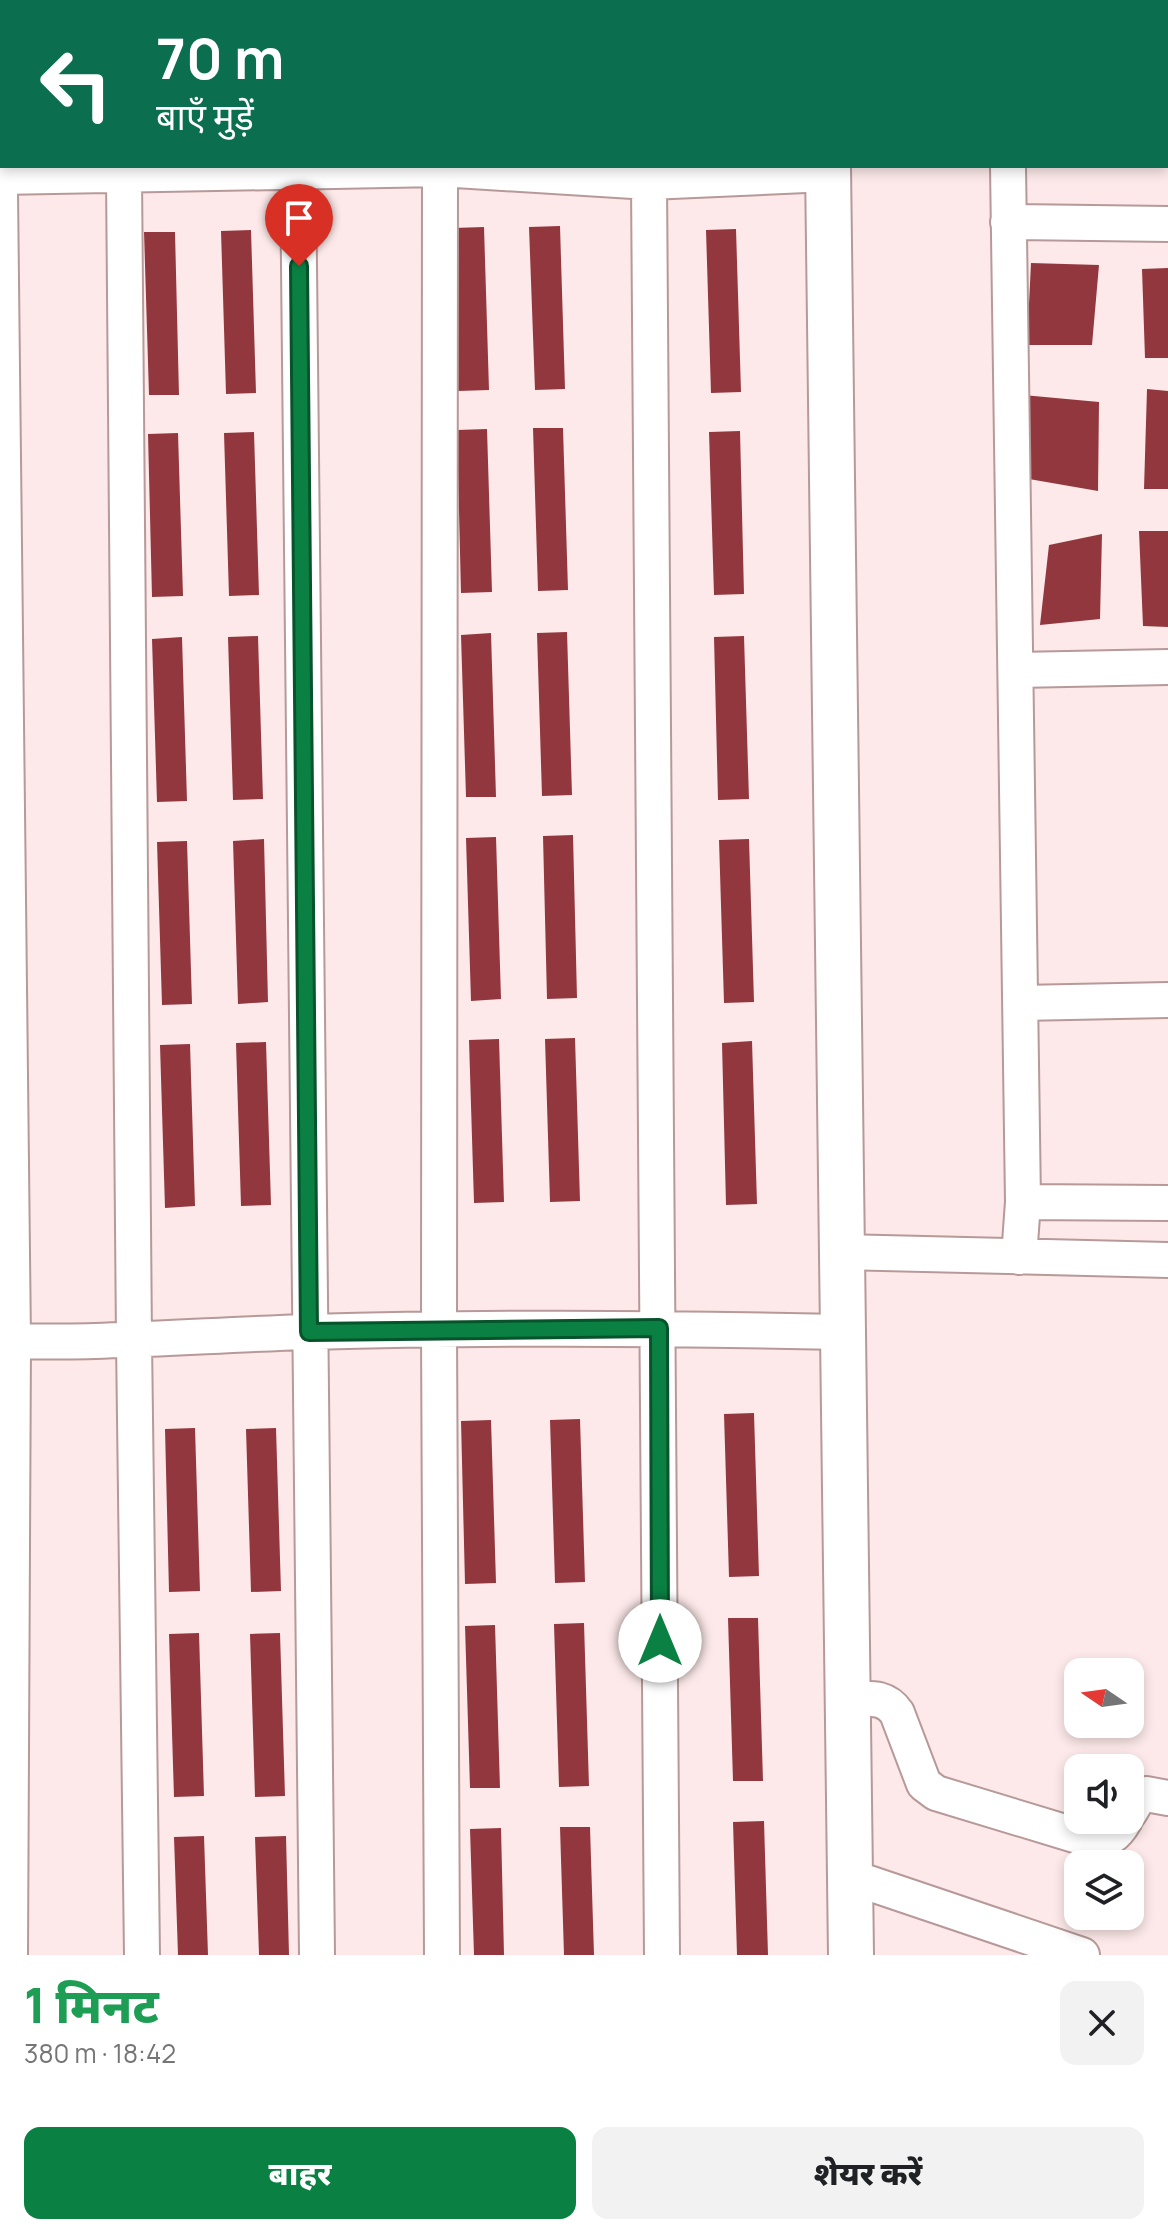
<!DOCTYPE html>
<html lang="hi">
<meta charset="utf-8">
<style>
:root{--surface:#fff;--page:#f2f2f2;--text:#202124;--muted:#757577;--accent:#0b8043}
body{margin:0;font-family:Manrope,"Noto Sans Devanagari",sans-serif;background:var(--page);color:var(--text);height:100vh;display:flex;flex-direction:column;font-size:30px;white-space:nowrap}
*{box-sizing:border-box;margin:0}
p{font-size:26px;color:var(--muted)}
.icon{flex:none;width:44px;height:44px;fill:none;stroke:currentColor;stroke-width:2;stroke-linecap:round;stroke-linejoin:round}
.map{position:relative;height:1955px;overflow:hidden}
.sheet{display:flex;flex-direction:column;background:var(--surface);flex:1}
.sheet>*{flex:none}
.guide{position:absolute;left:0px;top:0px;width:1168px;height:168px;box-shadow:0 4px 12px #0003;background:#0b6e4f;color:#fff;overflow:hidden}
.needle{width:52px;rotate:283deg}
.buttons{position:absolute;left:1064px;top:1658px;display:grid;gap:16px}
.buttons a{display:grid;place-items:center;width:80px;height:80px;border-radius:16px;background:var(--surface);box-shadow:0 4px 12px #0003;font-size:40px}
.pin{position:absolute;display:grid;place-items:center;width:68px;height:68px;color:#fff;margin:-82px -34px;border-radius:50% 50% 50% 0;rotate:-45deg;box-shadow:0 0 8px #0007}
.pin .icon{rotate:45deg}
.me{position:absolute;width:88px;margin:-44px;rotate:0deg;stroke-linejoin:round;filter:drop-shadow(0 0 6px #0008)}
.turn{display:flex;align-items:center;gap:28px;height:168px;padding:0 24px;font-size:36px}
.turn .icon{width:104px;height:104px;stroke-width:2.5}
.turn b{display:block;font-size:56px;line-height:68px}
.round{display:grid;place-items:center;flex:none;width:84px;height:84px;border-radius:16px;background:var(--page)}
.summary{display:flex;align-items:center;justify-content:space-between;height:136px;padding:0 24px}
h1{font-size:48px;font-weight:800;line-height:60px;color:#1e9e55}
.button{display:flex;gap:16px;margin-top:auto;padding:16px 24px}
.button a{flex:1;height:92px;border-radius:16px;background:var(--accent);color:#fff;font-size:32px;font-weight:800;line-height:92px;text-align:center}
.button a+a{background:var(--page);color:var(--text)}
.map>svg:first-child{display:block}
.green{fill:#fbd1d1}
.building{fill:#93373f}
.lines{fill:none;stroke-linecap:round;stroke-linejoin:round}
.street-casing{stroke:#b79999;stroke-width:38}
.secondary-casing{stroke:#b79999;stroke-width:48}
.street{stroke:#fff;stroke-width:34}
.secondary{stroke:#fff;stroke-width:44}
.route-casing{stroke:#07532c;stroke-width:20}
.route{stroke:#0b8043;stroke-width:14}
</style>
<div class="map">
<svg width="1168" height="1955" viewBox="0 0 1168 1955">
<rect width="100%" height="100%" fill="#fde9e9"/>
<path class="green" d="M0 0H607L577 2H2V40H0Z"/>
<path class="building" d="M560 226 565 389 535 390 529 227Z
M484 227 489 390 458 391 453 228Z
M736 229 741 392 711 393 706 230Z
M251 230 256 393 226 394 221 231Z
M144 232H175L179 395H149Z
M1031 263 1099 265 1092 345H1027Z
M1168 268V358H1145L1142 269Z
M1147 389 1168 391V489H1144Z
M1023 395 1099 402 1098 491 1029 479Z
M533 428H563L568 590 538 591Z
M487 429 492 592 461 593 457 430Z
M740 431 744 594 714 595 709 432Z
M254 432 259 595 229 596 224 433Z
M178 433 183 596 152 597 148 434Z
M1139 531H1168V627L1143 626Z
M1102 534 1100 619 1040 625 1049 545Z
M567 632 572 795 542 796 537 633Z
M491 633 496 797H466L461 635Z
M258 636 263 799 233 800 228 637Z
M744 636 749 799 718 800 714 637Z
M182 637 187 801 157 802 152 639Z
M573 835 577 998 547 999 543 836Z
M496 837 501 999 471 1001 466 838Z
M264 839 268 1002 238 1004 233 841Z
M749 839 754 1002 724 1003 719 840Z
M187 841 192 1004 162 1005 157 842Z
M575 1038 580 1201 550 1202 545 1039Z
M499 1039 504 1202 474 1203 469 1040Z
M752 1041 757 1204 726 1205 722 1043Z
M266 1042 271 1205 241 1206 236 1043Z
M190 1044 195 1206 165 1208 160 1045Z
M754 1413 759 1576 729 1577 724 1414Z
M580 1419 585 1582 555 1583 550 1420Z
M491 1420 496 1583 465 1584 461 1421Z
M195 1428 200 1591 169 1592 165 1429Z
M276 1428 281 1591 251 1592 246 1429Z
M728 1618H758L763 1781H733Z
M584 1623 589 1786 559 1787 554 1624Z
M495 1625 500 1788H470L465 1626Z
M199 1633 204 1796 174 1797 169 1634Z
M280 1633 285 1796 255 1797 250 1634Z
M764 1821 768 1955H737L733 1822Z
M560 1827H590L594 1955H564Z
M501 1828 504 1955H474L470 1829Z
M204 1836 208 1955H178L174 1837Z
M286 1836 289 1955H259L255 1837Z"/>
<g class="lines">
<g class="street-casing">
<path id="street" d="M1008 0V2
M1008 166 1023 1202 1019 1257
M440 169 439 1331 442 1955
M298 172 317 1955
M124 175 134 1341 142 1955
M0 177 440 169 649 182 828 174
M649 182 662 1955
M0 192 13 1341 10 1955
M1008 222 1168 224
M1017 670 1168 667
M1021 1003 1168 1000
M1023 1202 1168 1203
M841 1252 1168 1260
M0 1341C103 1344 206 1335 309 1332 486 1327 664 1328 842 1332
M849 1699C868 1699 885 1695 897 1713L924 1784 936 1793 1091 1840C1110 1840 1116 1836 1125 1820
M1130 1812 1137 1800 1146 1794 1168 1798
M851 1877 1082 1955"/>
</g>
<g class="secondary-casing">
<path id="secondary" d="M826 0V2
M828 166 851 1955"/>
</g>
<use href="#street" class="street"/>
<use href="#secondary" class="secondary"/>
</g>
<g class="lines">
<g class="route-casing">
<path id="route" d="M299 266 309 1332 659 1328 660 1641"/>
</g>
<use href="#route" class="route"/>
</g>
</svg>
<div class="buttons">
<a><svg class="needle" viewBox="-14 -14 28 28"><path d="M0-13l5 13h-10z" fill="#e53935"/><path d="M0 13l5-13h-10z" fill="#757577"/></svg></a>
<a><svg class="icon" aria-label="sound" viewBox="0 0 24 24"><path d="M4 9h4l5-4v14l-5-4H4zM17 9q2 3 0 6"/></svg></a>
<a><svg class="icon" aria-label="layers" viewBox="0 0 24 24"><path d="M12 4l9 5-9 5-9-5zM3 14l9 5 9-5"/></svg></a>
</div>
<div class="pin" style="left:299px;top:266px;background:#d93025"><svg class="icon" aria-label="arrive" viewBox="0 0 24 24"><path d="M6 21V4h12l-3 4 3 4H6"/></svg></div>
<svg class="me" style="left:660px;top:1641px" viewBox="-20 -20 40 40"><circle r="19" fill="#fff"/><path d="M0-13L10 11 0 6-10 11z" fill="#0b8043"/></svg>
<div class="guide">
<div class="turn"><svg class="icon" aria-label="left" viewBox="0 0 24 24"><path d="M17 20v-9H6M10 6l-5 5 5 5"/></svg><div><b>70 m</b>बाएँ मुड़ें</div></div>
</div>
</div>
<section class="sheet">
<div class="summary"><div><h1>1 मिनट</h1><p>380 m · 18:42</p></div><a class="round"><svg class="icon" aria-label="close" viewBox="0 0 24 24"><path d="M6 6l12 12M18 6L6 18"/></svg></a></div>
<div class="button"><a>बाहर</a><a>शेयर करें</a></div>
</section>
